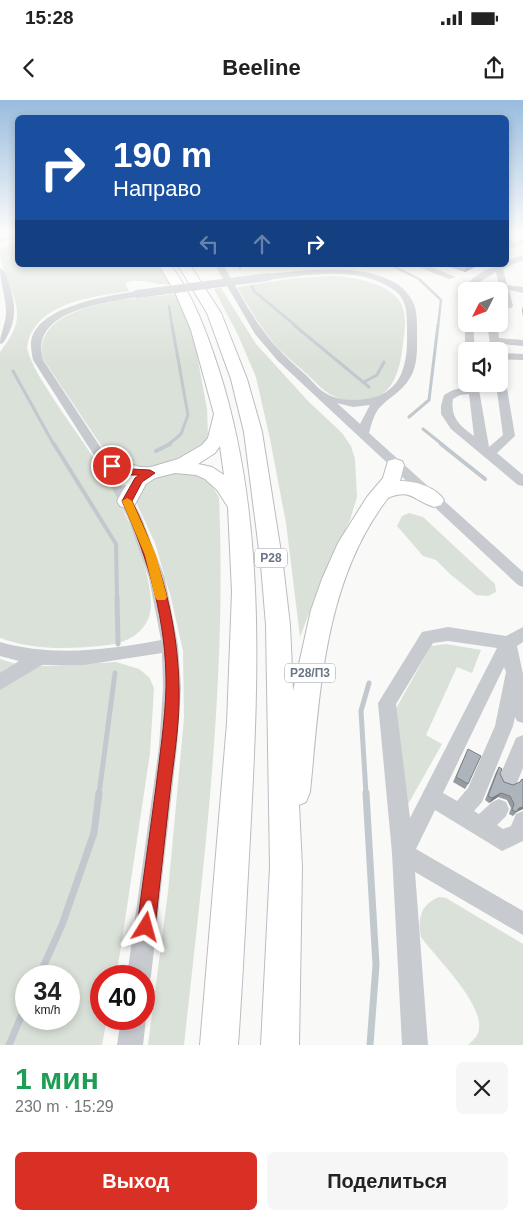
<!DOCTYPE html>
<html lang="ru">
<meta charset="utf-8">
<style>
:root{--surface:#fff;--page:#f6f6f6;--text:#222;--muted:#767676;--accent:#d93025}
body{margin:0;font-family:Arial,sans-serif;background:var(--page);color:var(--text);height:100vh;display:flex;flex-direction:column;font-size:19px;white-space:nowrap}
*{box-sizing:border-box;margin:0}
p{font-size:16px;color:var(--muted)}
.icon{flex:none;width:28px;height:28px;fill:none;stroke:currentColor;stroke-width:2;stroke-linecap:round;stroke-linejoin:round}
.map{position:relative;height:945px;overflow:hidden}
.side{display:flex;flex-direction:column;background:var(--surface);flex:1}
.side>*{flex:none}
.top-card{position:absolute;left:15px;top:15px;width:494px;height:152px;border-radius:8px;box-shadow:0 2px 8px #0003;background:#1a4fa0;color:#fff;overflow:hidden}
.needle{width:32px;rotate:228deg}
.tools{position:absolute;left:458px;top:182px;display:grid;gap:10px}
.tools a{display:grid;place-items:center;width:50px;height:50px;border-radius:8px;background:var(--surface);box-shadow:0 2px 8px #0003;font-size:25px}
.speed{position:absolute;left:15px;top:865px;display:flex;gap:10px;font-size:25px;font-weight:700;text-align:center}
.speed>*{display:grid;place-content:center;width:65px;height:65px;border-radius:50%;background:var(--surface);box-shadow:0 2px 8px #0003;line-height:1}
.speed small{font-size:12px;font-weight:400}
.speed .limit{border:8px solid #d22;background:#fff;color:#111}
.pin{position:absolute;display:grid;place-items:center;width:42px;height:42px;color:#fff;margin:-21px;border:2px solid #fff;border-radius:50%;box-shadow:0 1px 5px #0007}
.me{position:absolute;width:55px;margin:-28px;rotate:8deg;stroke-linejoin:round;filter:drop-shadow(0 0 4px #0008)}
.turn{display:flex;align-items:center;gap:18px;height:105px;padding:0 15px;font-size:22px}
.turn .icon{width:65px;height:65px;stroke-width:2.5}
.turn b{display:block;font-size:35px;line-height:42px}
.lanes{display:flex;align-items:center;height:48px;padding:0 15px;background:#0003;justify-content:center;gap:25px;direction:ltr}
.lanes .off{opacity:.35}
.round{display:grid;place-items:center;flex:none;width:52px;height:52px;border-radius:8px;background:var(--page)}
.overview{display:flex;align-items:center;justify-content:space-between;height:85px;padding:0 15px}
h1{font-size:30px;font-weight:800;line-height:38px;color:#1e9e55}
.primary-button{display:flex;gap:10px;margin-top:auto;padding:10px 15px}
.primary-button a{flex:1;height:58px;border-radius:8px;background:var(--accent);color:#fff;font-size:20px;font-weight:800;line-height:58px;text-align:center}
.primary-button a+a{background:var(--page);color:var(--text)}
.status{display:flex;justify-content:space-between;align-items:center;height:35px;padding:0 25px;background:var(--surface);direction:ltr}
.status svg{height:14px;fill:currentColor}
header{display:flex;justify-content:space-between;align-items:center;height:65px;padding:0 15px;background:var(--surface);font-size:22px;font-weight:800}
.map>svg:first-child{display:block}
.green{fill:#dae1d8;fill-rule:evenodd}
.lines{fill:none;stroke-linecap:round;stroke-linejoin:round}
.stream-far4{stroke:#c1c9ce;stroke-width:2.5}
.stream-far3{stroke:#c1c9ce;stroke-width:3}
.stream-far2{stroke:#c1c9ce;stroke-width:4}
.stream-far1{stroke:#c1c9ce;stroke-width:5}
.stream{stroke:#c1c9ce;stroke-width:7}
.highway-casing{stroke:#babcc0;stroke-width:2}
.minor{fill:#c7cace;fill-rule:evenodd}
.highway{fill:#fff;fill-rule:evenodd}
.minor-bridge{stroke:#c7cace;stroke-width:8}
.wall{fill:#969ba1}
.shaded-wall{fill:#7a7e83}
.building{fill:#aeb4bb;stroke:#7a7e83}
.route{fill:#d93025;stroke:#8d1f18}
.slow{fill:#f59e0b}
.labels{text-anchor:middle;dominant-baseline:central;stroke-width:5;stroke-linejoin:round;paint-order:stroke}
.shield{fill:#fff;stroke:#969fab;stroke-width:1}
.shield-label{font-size:12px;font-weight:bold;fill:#697687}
</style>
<div class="status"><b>15:28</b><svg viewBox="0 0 49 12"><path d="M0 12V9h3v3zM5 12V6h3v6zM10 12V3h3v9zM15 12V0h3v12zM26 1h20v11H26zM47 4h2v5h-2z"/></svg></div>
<header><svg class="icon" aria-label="back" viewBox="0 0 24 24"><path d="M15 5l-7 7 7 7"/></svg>Beeline<svg class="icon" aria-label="share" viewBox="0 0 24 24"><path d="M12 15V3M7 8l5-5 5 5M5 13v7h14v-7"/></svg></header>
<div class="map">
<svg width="523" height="945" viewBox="0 0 523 945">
<rect width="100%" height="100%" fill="#f9f9f7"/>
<path class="green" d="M17 140 18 165H158L171 184C155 186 144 178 127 182L125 183 129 191C99 196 51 200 33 230 29 235 28 242 27 248 32 267 43 282 53 298 71 326 91 352 108 380 124 407 157 482 150 513 146 532 127 543 108 545 71 549 36 551 0 538V252C5 245 11 237 14 229 26 202 0 177 0 150Z
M335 176C355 178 384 182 398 199 408 211 405 229 403 243 401 264 395 297 368 299 358 300 348 302 338 298 326 294 317 284 308 275 299 267 289 259 280 250 262 231 250 209 237 187L296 178Z
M221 188 256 244 309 302 342 333 351 346 355 359 357 397 350 420 322 479 300 537 286 423 270 339 256 277 238 235 214 189Z
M178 194 195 244 207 309 208 335 204 345 196 354 151 368H135L111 360 43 259C30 201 141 198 178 194Z
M180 373C201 376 208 378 219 397 227 582 204 762 184 945H148L168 792 184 618 183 551 171 498 155 443 135 400C147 381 156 374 180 373Z
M409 413 423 417 495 484 496 492 488 496 476 495 450 474 436 460 423 456 397 426 402 416Z
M446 544 481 550 472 573 457 567 426 635 442 644 407 706 394 612 431 546Z
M0 559 16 564 45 566 116 562 139 569 149 577 154 588 150 653 121 847 116 876H101V919H107L102 945H0ZM26 876H69V919H26Z
M439 797 446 798 523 844V945H468C471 942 477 937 478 933 488 907 435 857 421 837 417 819 421 804 439 797Z"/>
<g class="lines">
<path class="stream-far4" d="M239 165 240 169
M391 165 419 179 441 200 438 226
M252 186 254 191 296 226
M169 206 172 226"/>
<path class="stream-far3" d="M294 225 369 287
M13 271 54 345
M364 282 377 275 384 262
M409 317 429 300 438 225
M423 329 443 345
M168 345 181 334 188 315 172 225"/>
<path class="stream-far2" d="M54 344 116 444 117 498
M441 344 485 379
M156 351 170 344"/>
<path class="stream-far1" d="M117 497 118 544
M99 694 115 573
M366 694 361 611 369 583"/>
<path class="stream" d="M366 693 376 865 370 945
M39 876 62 825 94 733 99 693
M9 945 26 905"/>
<g class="highway-casing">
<path id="highway" d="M159 165H171C194 197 207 233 219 270 267 420 258 582 250 738 246 807 243 876 238 945H200L227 623 232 492 228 407 217 390 205 379 196 375 175 373 155 378 146 384 134 406 127 408 120 406 117 401 126 385 116 387 109 385 106 381 109 377 118 374 96 364 94 360 96 356C113 352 131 370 151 367L178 359 202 345 208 338 214 314 191 230 175 192ZM220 346 224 375 212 367 198 364 215 353Z
M178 165H190L221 213 247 279 262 332 283 465 290 525 293 591 311 510 322 479 338 443 367 397 383 378 388 361 395 359 402 361 404 365 400 381C415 381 436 387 444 400L441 405 434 407C414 401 411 388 388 398 324 481 320 591 310 692L306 702 299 705 302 767 299 945H261L270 767 266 525 261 465 244 332 231 279 207 213Z"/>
</g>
<path class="minor" d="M18 135V139L0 142V138Z
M523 139V144L513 148 506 146V141L513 143Z
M523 155V160L503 169 507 185 523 187V193L509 190 513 206 511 208H499V202L503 203 496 172 478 183 470 191H466V194L462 191C471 177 489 165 506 165V161Z
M215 165H223C237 187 249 213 265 233 277 249 292 263 307 276 313 282 320 291 327 294 337 300 353 301 364 299 402 295 408 264 407 232 407 216 408 200 394 190 359 165 308 175 268 180L264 177 268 174C308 170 398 157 415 207 417 215 417 223 417 230 417 244 418 259 413 272 404 293 388 296 377 311 373 318 371 325 369 333L523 472V487L518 485 278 261 255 234ZM337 303 353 307 370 305 360 324Z
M414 165H426L456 177 449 179Z
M0 168C5 170 6 175 8 180 16 204 18 221 3 243L0 244C0 233 6 224 6 212 6 197 0 183 0 168Z
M137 191 141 194 140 196C111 203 52 206 42 241 40 247 42 254 43 260L109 360 141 416 165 478 178 545 181 588 177 647 151 876 148 885 144 886V876H127L159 647 163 588 162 553 84 565H42L0 590V573L19 561 0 556V542C53 557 107 550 161 540L149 478 127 416 97 360 33 260C32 255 31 249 31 244 33 206 109 196 137 191Z
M465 222 473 224 475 251H466V253L465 251Z
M487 224H497L499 238 523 240V246L500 244V253L523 254V260L499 259V251H491Z
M499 267 504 270 515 336 497 353 523 375V386L518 385 451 329 441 314V306L444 295 453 290 468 287V284H478L489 347 503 335 496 284H499ZM469 294 474 336C460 326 450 317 453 299L460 295Z
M448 527 506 536 523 527V542L517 546 523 574V623L517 621 515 617 513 626 482 702 474 711 479 714 492 702 499 699 506 702 509 709 506 716 497 725 503 729 511 726 516 714 523 711V741L502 751 435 710 416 749 523 811V835L415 772 428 945H402L392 753 378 603 422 532ZM448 541 497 548 410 718 396 604 433 543ZM504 567 506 572 495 626 468 688 457 701 443 693Z
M523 635V668L516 685 509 688 502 685 499 678 516 638Z
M144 915 146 919 143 945H117L121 919H144Z"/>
<use href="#highway" class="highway"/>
<path class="minor-bridge" d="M137 194 268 177"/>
</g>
<path class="wall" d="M444 165H479L465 172Z
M523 206V217L522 210Z
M468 649V684L465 689 453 682Z
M499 667 500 674 504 682 513 685 519 683 522 679 523 709 517 712 513 716 509 714 511 708 507 700 498 697 489 703 485 700 496 672Z"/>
<path class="shaded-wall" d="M511 140 507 151H506V142Z
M466 165H479L465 172Z
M501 693 498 697 489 703 492 698Z
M523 707V709L515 712 519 708Z"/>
<path class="building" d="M468 649 481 656 468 684 456 677Z
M499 667 502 669 500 674 504 682 513 685 520 682 522 679 523 680V707L519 708 516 712 512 710 514 704 510 696 501 693 492 698 488 696Z"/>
<linearGradient id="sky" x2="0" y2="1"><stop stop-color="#98bcde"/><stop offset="0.5" stop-color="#fcfcfb"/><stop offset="1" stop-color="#fcfcfb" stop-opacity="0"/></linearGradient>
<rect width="523" height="265" fill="url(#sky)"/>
<path class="route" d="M112 363 131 369 150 370 155 373 142 382 132 401C160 459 178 522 179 588 180 619 175 651 171 683 166 731 160 779 155 827L152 833 146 835 140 833 137 827C143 780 150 733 156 687 160 654 165 621 166 588 167 523 149 459 122 401L135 378 139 375H130L109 368 107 366Z"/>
<path class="slow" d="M127 398 132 401 156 455 167 497 165 500H157L155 497 145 455 122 401Z"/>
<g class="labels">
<g class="shield">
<rect x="255" y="448.5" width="32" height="19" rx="4"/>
<rect x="285" y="563.5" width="50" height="19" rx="4"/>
</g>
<g class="shield-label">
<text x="271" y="458">Р28</text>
<text x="310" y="573">Р28/П3</text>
</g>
</g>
</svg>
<div class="tools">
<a><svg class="needle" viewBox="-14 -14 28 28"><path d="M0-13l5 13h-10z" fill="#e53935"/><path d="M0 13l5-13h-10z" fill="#767676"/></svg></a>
<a><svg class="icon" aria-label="sound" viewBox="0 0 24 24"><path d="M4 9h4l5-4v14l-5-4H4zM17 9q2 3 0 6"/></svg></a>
</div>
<div class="speed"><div>34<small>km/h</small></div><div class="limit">40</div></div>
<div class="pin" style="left:112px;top:366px;background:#d93025"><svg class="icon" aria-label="arrive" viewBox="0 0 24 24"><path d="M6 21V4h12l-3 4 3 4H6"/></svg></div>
<svg class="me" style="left:146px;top:827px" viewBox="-20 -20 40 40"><path d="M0-17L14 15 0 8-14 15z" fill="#d93025" stroke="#fff" stroke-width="4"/></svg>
<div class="top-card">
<div class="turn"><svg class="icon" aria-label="right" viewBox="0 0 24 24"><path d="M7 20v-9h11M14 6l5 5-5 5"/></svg><div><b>190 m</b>Направо</div></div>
<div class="lanes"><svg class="icon off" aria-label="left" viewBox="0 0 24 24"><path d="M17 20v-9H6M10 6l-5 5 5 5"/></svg><svg class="icon off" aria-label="ahead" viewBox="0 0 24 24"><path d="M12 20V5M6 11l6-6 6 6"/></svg><svg class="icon" aria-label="right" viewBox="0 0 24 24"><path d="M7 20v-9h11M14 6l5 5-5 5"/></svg></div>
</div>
</div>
<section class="side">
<div class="overview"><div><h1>1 мин</h1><p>230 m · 15:29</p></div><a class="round"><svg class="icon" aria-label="close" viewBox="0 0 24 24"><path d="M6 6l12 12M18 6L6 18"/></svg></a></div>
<div class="primary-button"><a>Выход</a><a>Поделиться</a></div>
</section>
